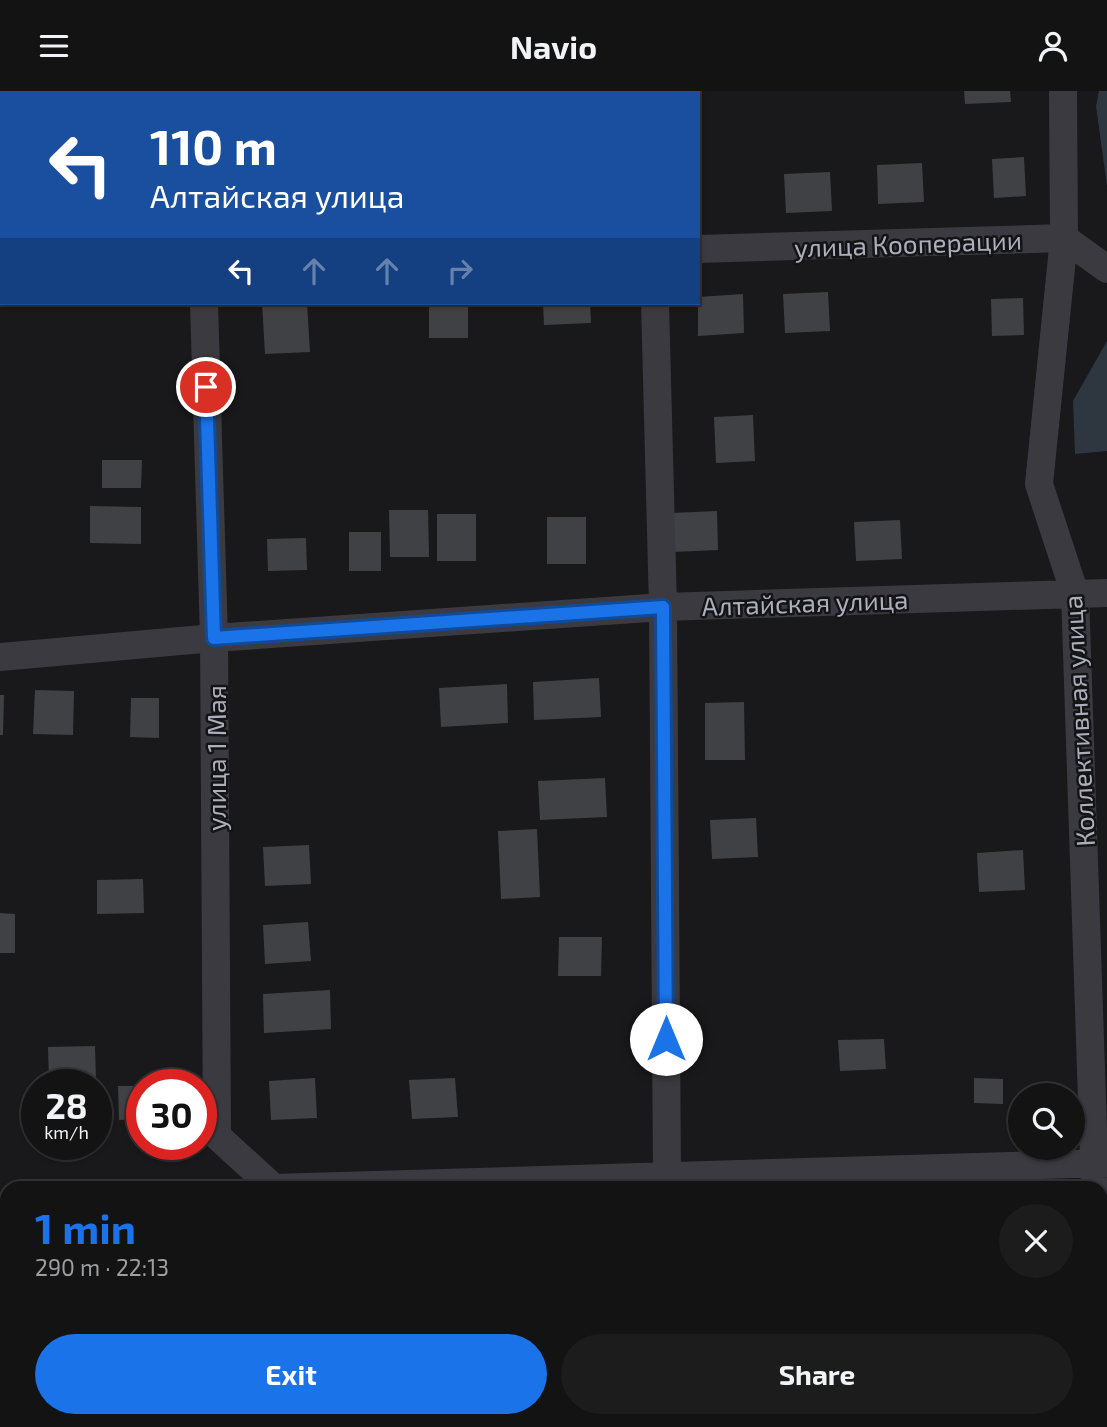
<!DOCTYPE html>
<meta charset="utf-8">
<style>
:root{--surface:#131314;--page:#1c1c1d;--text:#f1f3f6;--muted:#9d9ea0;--line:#323234;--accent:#1a73e8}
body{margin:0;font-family:"Exo 2",sans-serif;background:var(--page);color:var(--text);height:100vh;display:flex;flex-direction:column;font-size:26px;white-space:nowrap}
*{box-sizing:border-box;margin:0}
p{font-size:23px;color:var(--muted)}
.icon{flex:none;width:38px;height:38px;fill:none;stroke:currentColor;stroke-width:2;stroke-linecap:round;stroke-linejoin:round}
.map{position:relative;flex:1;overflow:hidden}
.sheet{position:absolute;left:0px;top:1090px;width:1108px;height:247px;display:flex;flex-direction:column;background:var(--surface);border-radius:21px 21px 0 0;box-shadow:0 2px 5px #0004,0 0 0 2px var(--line)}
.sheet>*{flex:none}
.top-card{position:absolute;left:0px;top:0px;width:700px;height:214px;box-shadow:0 2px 5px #0004,0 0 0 2px var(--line);background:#1a4fa0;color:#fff;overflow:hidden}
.tools{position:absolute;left:1008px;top:992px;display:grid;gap:14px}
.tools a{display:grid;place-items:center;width:77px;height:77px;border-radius:50%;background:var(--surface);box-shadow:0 2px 5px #0004,0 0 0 2px var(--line);font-size:35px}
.speed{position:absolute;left:21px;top:978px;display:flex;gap:14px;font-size:35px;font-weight:700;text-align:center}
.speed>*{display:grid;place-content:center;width:91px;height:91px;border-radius:50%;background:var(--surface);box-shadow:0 2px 5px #0004,0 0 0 2px var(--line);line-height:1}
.speed small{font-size:18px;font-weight:400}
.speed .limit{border:10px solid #d22;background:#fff;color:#111}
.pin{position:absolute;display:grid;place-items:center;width:60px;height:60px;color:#fff;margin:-30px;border:4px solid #fff;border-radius:50%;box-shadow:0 2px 7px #0007}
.me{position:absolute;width:77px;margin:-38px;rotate:0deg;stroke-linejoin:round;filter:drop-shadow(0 0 5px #0008)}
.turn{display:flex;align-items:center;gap:24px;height:147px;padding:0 35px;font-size:32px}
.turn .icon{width:91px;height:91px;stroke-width:2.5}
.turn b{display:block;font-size:49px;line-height:60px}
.lanes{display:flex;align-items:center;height:66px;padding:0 35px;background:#0003;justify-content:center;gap:35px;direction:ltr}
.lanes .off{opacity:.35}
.round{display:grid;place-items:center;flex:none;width:74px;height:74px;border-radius:37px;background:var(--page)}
.overview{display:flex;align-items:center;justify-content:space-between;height:119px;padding:0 35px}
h1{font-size:42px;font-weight:700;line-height:52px;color:var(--accent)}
.cta{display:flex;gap:14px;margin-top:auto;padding:14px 35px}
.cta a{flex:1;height:80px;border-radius:42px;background:var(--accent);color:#fff;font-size:28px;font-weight:700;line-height:80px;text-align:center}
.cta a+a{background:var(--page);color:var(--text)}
header{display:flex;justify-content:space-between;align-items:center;height:91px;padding:0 35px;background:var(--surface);font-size:32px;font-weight:700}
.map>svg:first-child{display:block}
.water{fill:#2e3640}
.building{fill:#404145}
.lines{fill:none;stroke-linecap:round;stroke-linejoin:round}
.minor{stroke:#3a3a40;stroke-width:28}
.route-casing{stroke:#114b97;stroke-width:18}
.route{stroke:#1a73e8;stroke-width:12}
.labels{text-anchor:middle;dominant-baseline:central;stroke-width:5;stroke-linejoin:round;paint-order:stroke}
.street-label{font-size:26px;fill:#abaebb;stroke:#141416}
</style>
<header><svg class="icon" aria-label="menu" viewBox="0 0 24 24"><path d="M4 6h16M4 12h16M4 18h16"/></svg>Navio<svg class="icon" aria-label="person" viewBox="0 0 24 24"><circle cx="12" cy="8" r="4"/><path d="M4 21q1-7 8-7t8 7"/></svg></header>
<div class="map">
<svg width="1107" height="1336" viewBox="0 0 1107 1336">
<rect width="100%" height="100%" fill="#19191b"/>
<path class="water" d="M1099 0H1107V95L1096 15Z
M1107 250V360L1075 363 1073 310Z
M512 1330H748L754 1336H516Z"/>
<path class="building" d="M964 0H1010L1011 11 965 13Z
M1024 66 1026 105 994 107 992 68Z
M922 72 924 111 878 113 877 74Z
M830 81 832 120 786 122 784 83Z
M828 201 830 240 785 242 783 203Z
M743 203 744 242 698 245V206Z
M1023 207 1024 244 992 245 991 208Z
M262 212H307L310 261 265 263Z
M429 212H468V247H429Z
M543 212H590L591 232 544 234Z
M753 324 755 370 716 372 714 326Z
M102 369H142L141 397H102Z
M90 415 141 416V453L90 452Z
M389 419H428L429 466H390Z
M717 420 718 459 673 461 671 422Z
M437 423H476V470H437Z
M547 426H586V473H547Z
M900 429 902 468 856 470 854 431Z
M349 441H381V480H349Z
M306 447 307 479 268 480 267 448Z
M599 587 601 626 534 629 533 591Z
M507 593 508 632 441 636 439 597Z
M35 599 74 600 73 644 33 643Z
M0 604H4L3 644H0Z
M131 607H159V647L130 646Z
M744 611 745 669H705V612Z
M605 687 607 726 540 729 538 690Z
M756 727 758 766 712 768 710 729Z
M537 738 540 806 501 808 498 740Z
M309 754 311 793 265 795 263 756Z
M1023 759 1025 799 979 801 977 762Z
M143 788 144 822 97 823V789Z
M0 822 15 823V862H0Z
M308 831 311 870 265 873 263 834Z
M559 846H602L601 885H558Z
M330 899 331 938 264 942 263 903Z
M884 948 886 978 840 980 838 949Z
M95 955 96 989 49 990 48 956Z
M315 987 317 1027 271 1029 269 990Z
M455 987 458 1026 412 1028 409 989Z
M974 987 1003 988V1013L974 1012Z
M118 995H142V1028L119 1029Z"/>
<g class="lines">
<path class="minor" d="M199 0V2
M651 0V2
M1063 0 1064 147 1039 393 1075 503 1095 1097
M698 158 1064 147 1107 178
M204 212 214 547 217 1045 274 1097
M655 212 663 516 667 1083 681 1097
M0 566 214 547 663 516 1107 502
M273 1097 1107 1072
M0 1121 7 1120
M915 1330 922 1336
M1087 1336V1330"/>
</g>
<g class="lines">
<g class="route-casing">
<path id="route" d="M206 296 214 547 663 516 666 948"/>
</g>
<use href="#route" class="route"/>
</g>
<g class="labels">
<g class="street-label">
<text transform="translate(908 152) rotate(-2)">улица Кооперации</text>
<text transform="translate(805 511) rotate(-2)">Алтайская улица</text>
<text transform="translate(1078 630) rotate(-93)">Коллективная улица</text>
<text transform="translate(215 667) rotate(-90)">улица 1 Мая</text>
</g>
</g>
</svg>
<div class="tools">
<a><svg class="icon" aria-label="search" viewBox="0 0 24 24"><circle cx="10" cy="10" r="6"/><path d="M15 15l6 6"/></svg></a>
</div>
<div class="speed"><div>28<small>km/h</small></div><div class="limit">30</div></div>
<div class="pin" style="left:206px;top:296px;background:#d93025"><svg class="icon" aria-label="arrive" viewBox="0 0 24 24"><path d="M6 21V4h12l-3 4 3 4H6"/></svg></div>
<svg class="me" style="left:666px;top:948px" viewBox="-20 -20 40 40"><circle r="19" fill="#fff"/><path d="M0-13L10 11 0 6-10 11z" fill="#1a73e8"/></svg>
<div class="top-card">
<div class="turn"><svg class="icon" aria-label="left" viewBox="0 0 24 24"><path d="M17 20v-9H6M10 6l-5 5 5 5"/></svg><div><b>110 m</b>Алтайская улица</div></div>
<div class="lanes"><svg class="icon" aria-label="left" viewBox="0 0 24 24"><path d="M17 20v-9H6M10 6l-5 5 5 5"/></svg><svg class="icon off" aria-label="ahead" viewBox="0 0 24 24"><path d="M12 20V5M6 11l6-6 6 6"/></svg><svg class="icon off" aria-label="ahead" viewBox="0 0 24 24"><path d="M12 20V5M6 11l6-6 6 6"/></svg><svg class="icon off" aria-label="right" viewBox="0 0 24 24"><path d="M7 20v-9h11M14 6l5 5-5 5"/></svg></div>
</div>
<section class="sheet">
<div class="overview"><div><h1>1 min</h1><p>290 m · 22:13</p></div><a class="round"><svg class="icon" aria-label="close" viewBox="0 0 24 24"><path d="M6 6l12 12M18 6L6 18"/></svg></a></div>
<div class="cta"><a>Exit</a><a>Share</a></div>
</section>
</div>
